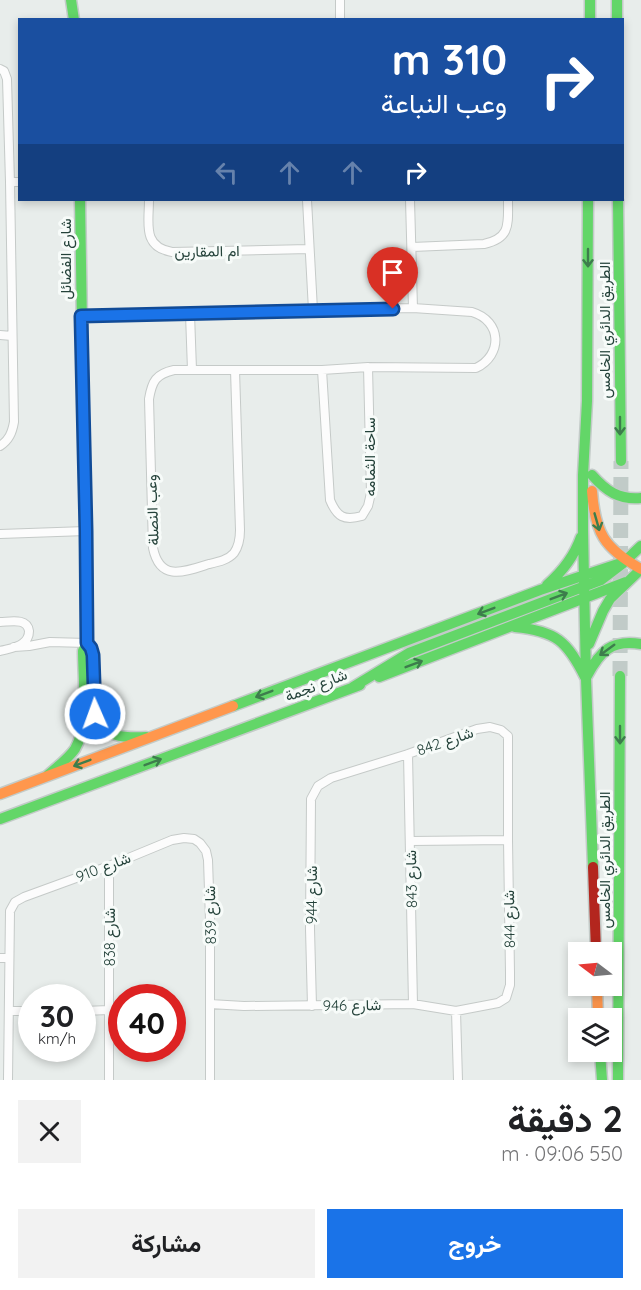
<!DOCTYPE html>
<html lang="ar">
<meta charset="utf-8">
<style>
:root{--surface:#fff;--page:#f2f2f2;--text:#202124;--muted:#757577;--accent:#1a73e8}
body{margin:0;font-family:Quicksand,Vazirmatn,sans-serif;background:var(--page);color:var(--text);direction:rtl;height:100vh;display:flex;flex-direction:column;font-size:22px;white-space:nowrap}
*{box-sizing:border-box;margin:0}
p{font-size:20px;color:var(--muted)}
.icon{flex:none;width:33px;height:33px;fill:none;stroke:currentColor;stroke-width:2;stroke-linecap:round;stroke-linejoin:round}
.map{position:relative;height:1080px;overflow:hidden;direction:ltr}
.panel{display:flex;flex-direction:column;background:var(--surface);flex:1}
.panel>*{flex:none}
.top-card{position:absolute;left:18px;top:18px;width:606px;height:183px;border-radius:0px;box-shadow:0 3px 9px #0003;direction:rtl;background:#1a4fa0;color:#fff;overflow:hidden}
.needle{width:39px;rotate:286deg}
.fabs{position:absolute;left:568px;top:942px;display:grid;gap:12px}
.fabs a{display:grid;place-items:center;width:54px;height:54px;border-radius:0px;background:var(--surface);box-shadow:0 3px 9px #0003;font-size:30px}
.speed{position:absolute;left:18px;top:984px;display:flex;gap:12px;font-size:30px;font-weight:700;text-align:center}
.speed>*{display:grid;place-content:center;width:78px;height:78px;border-radius:50%;background:var(--surface);box-shadow:0 3px 9px #0003;line-height:1}
.speed small{font-size:15px;font-weight:400}
.speed .limit{border:9px solid #d22;background:#fff;color:#111}
.pin{position:absolute;display:grid;place-items:center;width:51px;height:51px;color:#fff;margin:-62px -26px;border-radius:50% 50% 50% 0;rotate:-45deg;box-shadow:0 0 6px #0007}
.pin .icon{rotate:45deg}
.me{position:absolute;width:66px;margin:-33px;rotate:358deg;stroke-linejoin:round;filter:drop-shadow(0 0 4px #0008)}
.turn{display:flex;align-items:center;gap:21px;height:126px;padding:0 18px;font-size:27px}
.turn .icon{width:78px;height:78px;stroke-width:2.5}
.turn b{display:block;font-size:42px;line-height:51px}
.lanes{display:flex;align-items:center;height:57px;padding:0 18px;background:#0003;justify-content:center;gap:30px;direction:ltr}
.lanes .off{opacity:.35}
.round{display:grid;place-items:center;flex:none;width:63px;height:63px;border-radius:0px;background:var(--page)}
.summary{display:flex;align-items:center;justify-content:space-between;height:102px;padding:0 18px}
h1{font-size:36px;font-weight:700;line-height:45px}
.primary-button{display:flex;gap:12px;margin-top:auto;padding:12px 18px}
.primary-button a{flex:1;height:69px;border-radius:0px;background:var(--accent);color:#fff;font-size:24px;font-weight:700;line-height:69px;text-align:center}
.primary-button a+a{background:var(--page);color:var(--text)}
.map>svg:first-child{display:block}
.lines{fill:none;stroke-linecap:round;stroke-linejoin:round}
.highway-tunnel{stroke:#c1cbc8;stroke-width:15;stroke-dasharray:15 8;stroke-linecap:butt}
.street-casing{stroke:#c5cac8;stroke-width:10}
.fast-casing{stroke:#c3cbc8;stroke-width:13}
.slow-casing{stroke:#c3cbc8;stroke-width:13}
.jam-casing{stroke:#c3cbc8;stroke-width:13}
.street{stroke:#fcfcfc;stroke-width:8}
.fast{stroke:#63d668;stroke-width:10}
.slow{stroke:#ff974d;stroke-width:10}
.jam{stroke:#b3261e;stroke-width:10}
.oneway{stroke:#3d7d4c}
.route-casing{stroke:#114b97;stroke-width:15}
.route{stroke:#1a73e8;stroke-width:10}
.labels{text-anchor:middle;dominant-baseline:central;stroke-width:6;stroke-linejoin:round;paint-order:stroke}
.street-label{font-size:15px;fill:#24423a;stroke:#f7fbf9}
</style>
<div class="map">
<svg width="641" height="1080" viewBox="0 0 641 1080">
<rect width="100%" height="100%" fill="#e8edeb"/>
<g class="lines">
<path class="highway-tunnel" d="M620 676 621 461"/>
<g class="street-casing">
<path id="street" d="M340 20V0
M0 69 4 71 7 79 10 182 14 422C12 433 9 440 0 446
M10 182H20
M149 200C149 223 142 247 172 252L309 249
M307 200 313 310
M410 200 413 308
M412 247 484 244C511 238 508 224 508 200
M190 314 192 370
M81 316 413 308 472 312C502 321 503 355 476 368L368 367 322 370H174C156 374 152 381 149 399L153 548C160 582 184 572 209 564 218 562 228 560 234 553 239 546 240 539 240 530L235 370
M0 335 12 336
M322 370 330 500C337 517 344 521 362 516L368 506 371 493 368 367
M0 534 86 531
M0 622C9 622 27 617 29 631 29 635 27 640 23 643 17 648 7 649 0 651
M14 647 29 646 50 642 87 643
M408 754 413 1004
M411 841 508 840
M0 958H9
M9 1011H32
M82 1011 110 1010
M456 1011 458 1080
M8 1080 10 911 15 902 24 897 109 866 172 840 184 838 194 839 200 843 206 851 208 860 210 920V1004L244 1006 413 1004 456 1011 498 1003 506 998 510 985V973L508 840V736L501 730 490 727 477 729 408 754 331 778 318 786 311 799 310 929 312 1006
M109 1080V866
M210 1080V1004"/>
</g>
<g class="fast-casing">
<path id="fast" d="M71 0 74 20
M590 0V20
M617 0V20
M588 200 587 401 583 475V530L586 679 593 867
M618 200 621 461
M592 475C606 491 619 500 641 498
M547 585C563 571 574 557 581 537
M515 627C556 631 567 641 585 677
M87 643 91 648 93 655 95 714C106 738 122 738 146 737
M589 644 603 611 610 599 641 569
M587 676C600 651 612 639 641 644
M379 677 626 582
M353 687 409 653 601 580 622 564 641 546
M233 706 540 590 618 564
M48 775C57 767 68 759 75 749 89 726 83 678 83 651L87 643 80 200
M0 819 360 685
M600 1052 602 1080
M618 1080 620 676"/>
</g>
<g class="slow-casing">
<path id="slow" d="M592 491C595 533 604 548 641 569
M0 794 233 706
M597 986 598 1018"/>
</g>
<g class="jam-casing">
<path id="jam" d="M593 867 596 952"/>
</g>
<use href="#street" class="street"/>
<use href="#fast" class="fast"/>
<use href="#slow" class="slow"/>
<use href="#jam" class="jam"/>
</g>
<defs><path id="oneway-shaft" d="M-6 0H5M1.5-3L5.5 0L1.5 3" fill="none" stroke-width="1.6" stroke-linecap="round" stroke-linejoin="round" transform="scale(1.5)"/></defs>
<g class="oneway">
<use href="#oneway-shaft" transform="translate(588 258) rotate(90)"/>
<use href="#oneway-shaft" transform="translate(620 426) rotate(90)"/>
<use href="#oneway-shaft" transform="translate(597 522) rotate(74)"/>
<use href="#oneway-shaft" transform="translate(559 596) rotate(-21)"/>
<use href="#oneway-shaft" transform="translate(486 611) rotate(159)"/>
<use href="#oneway-shaft" transform="translate(607 650) rotate(144)"/>
<use href="#oneway-shaft" transform="translate(414 664) rotate(-21)"/>
<use href="#oneway-shaft" transform="translate(264 694) rotate(159)"/>
<use href="#oneway-shaft" transform="translate(620 735) rotate(90)"/>
<use href="#oneway-shaft" transform="translate(153 762) rotate(-21)"/>
<use href="#oneway-shaft" transform="translate(82 763) rotate(159)"/>
</g>
<g class="lines">
<g class="route-casing">
<path id="route" d="M95 714 93 655 91 648 87 643 86 531 81 316 393 309"/>
</g>
<use href="#route" class="route"/>
</g>
<g class="labels">
<g class="street-label">
<text transform="translate(207 251) rotate(-1)">ام المقارين</text>
<text transform="translate(65 259) rotate(-90)">شارع الفضائل</text>
<text transform="translate(604 330) rotate(-90)">الطريق الدائري الخامس</text>
<text transform="translate(369 457) rotate(-90)">ساحة الثمامه</text>
<text transform="translate(152 510) rotate(-92)">وعب النصلة</text>
<text transform="translate(316 685) rotate(-21)">شارع نجمة</text>
<text transform="translate(445 741) rotate(-19)">شارع 842</text>
<text transform="translate(604 860) rotate(-90)">الطريق الدائري الخامس</text>
<text transform="translate(103 867) rotate(-21)">شارع 910</text>
<text transform="translate(411 879) rotate(-91)">شارع 843</text>
<text transform="translate(311 895) rotate(-90)">شارع 944</text>
<text transform="translate(210 915) rotate(-91)">شارع 839</text>
<text transform="translate(509 919) rotate(-91)">شارع 844</text>
<text transform="translate(109 937) rotate(-90)">شارع 838</text>
<text transform="translate(352 1005) rotate(-1)">شارع 946</text>
</g>
</g>
</svg>
<div class="fabs">
<a><svg class="needle" viewBox="-14 -14 28 28"><path d="M0-13l5 13h-10z" fill="#e53935"/><path d="M0 13l5-13h-10z" fill="#757577"/></svg></a>
<a><svg class="icon" aria-label="layers" viewBox="0 0 24 24"><path d="M12 4l9 5-9 5-9-5zM3 14l9 5 9-5"/></svg></a>
</div>
<div class="speed"><div>30<small>km/h</small></div><div class="limit">40</div></div>
<div class="pin" style="left:393px;top:309px;background:#d93025"><svg class="icon" aria-label="arrive" viewBox="0 0 24 24"><path d="M6 21V4h12l-3 4 3 4H6"/></svg></div>
<svg class="me" style="left:95px;top:714px" viewBox="-20 -20 40 40"><circle r="17" fill="#1a73e8" stroke="#fff" stroke-width="3"/><path d="M0-11L8 9 0 5-8 9z" fill="#fff"/></svg>
<div class="top-card">
<div class="turn"><svg class="icon" aria-label="right" viewBox="0 0 24 24"><path d="M7 20v-9h11M14 6l5 5-5 5"/></svg><div><b>310 m</b>وعب النباعة</div></div>
<div class="lanes"><svg class="icon off" aria-label="left" viewBox="0 0 24 24"><path d="M17 20v-9H6M10 6l-5 5 5 5"/></svg><svg class="icon off" aria-label="ahead" viewBox="0 0 24 24"><path d="M12 20V5M6 11l6-6 6 6"/></svg><svg class="icon off" aria-label="ahead" viewBox="0 0 24 24"><path d="M12 20V5M6 11l6-6 6 6"/></svg><svg class="icon" aria-label="right" viewBox="0 0 24 24"><path d="M7 20v-9h11M14 6l5 5-5 5"/></svg></div>
</div>
</div>
<section class="panel">
<div class="summary"><div><h1>2 دقيقة</h1><p>550 m · 09:06</p></div><a class="round"><svg class="icon" aria-label="close" viewBox="0 0 24 24"><path d="M6 6l12 12M18 6L6 18"/></svg></a></div>
<div class="primary-button"><a>خروج</a><a>مشاركة</a></div>
</section>
